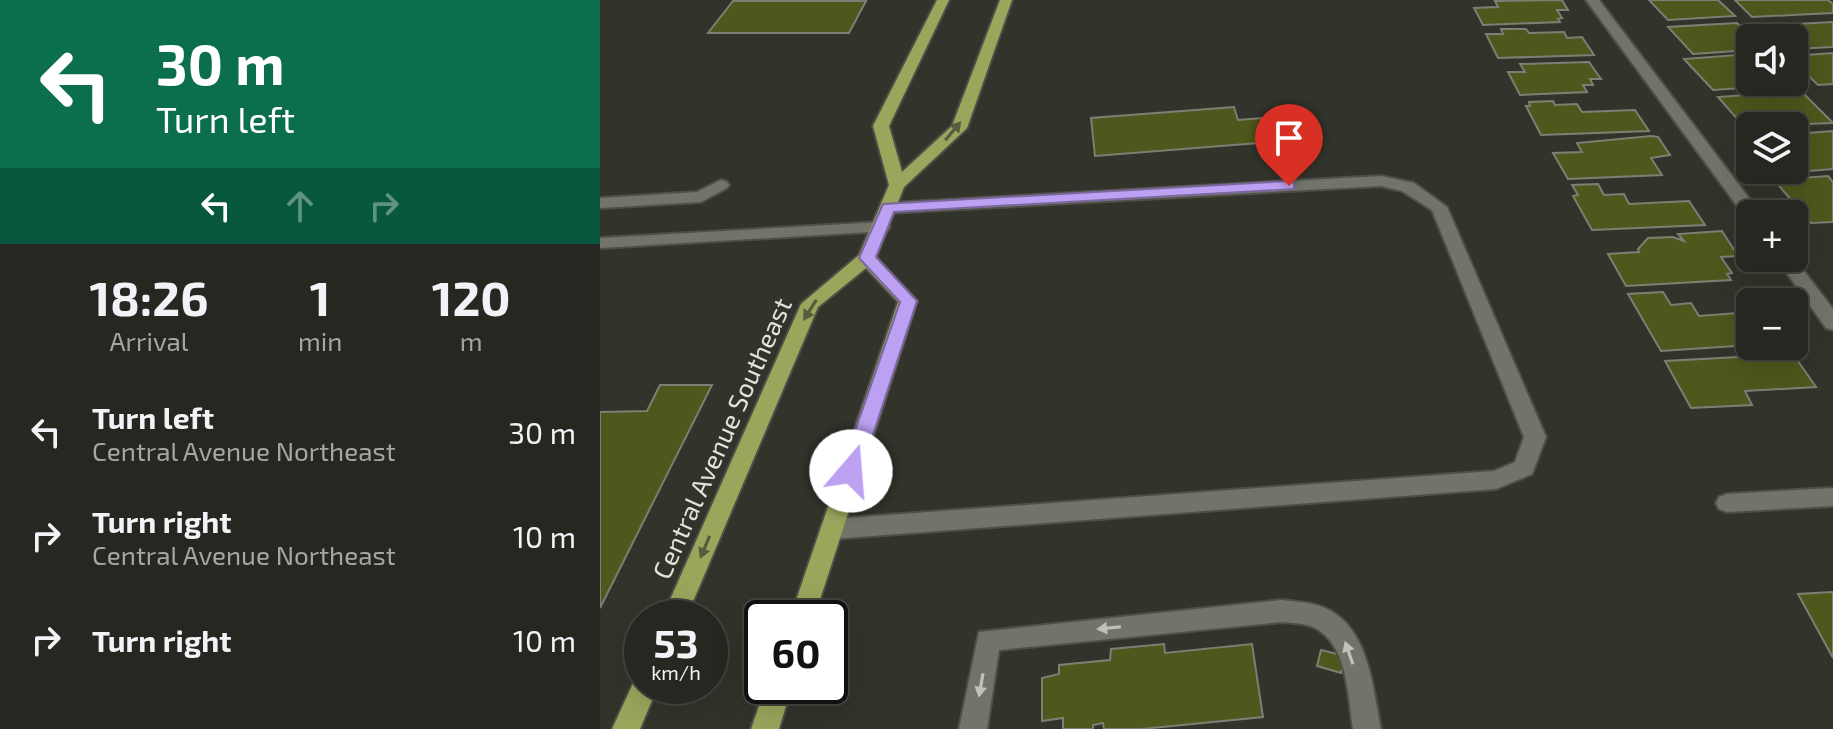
<!DOCTYPE html>
<meta charset="utf-8">
<style>
:root{--surface:#262720;--page:#2e2f29;--text:#f1f3f6;--muted:#a4a5a5;--line:#42443e}
body{margin:0;font-family:"Exo 2",sans-serif;background:var(--page);color:var(--text);height:100vh;display:flex;flex-direction:column;font-size:30px;white-space:nowrap}
*{box-sizing:border-box;margin:0}
p{font-size:26px;color:var(--muted)}
.icon{flex:none;width:44px;height:44px;fill:none;stroke:currentColor;stroke-width:2;stroke-linecap:round;stroke-linejoin:round}
.map{position:relative;flex:1;overflow:hidden}
.drawer{display:flex;flex-direction:column;background:var(--surface);width:600px}
.drawer>*{flex:none}
.hud{background:#0b6e4f;color:#fff;overflow:hidden}
.fabs{position:absolute;left:1136px;top:24px;display:grid;gap:16px}
.fabs a{display:grid;place-items:center;width:72px;height:72px;border-radius:12px;background:var(--surface);box-shadow:0 8px 32px #0002,0 0 0 2px var(--line);font-size:40px}
.speed{position:absolute;left:24px;top:600px;display:flex;gap:16px;font-size:40px;font-weight:700;text-align:center}
.speed>*{display:grid;place-content:center;width:104px;height:104px;border-radius:50%;background:var(--surface);box-shadow:0 8px 32px #0002,0 0 0 2px var(--line);line-height:1}
.speed small{font-size:20px;font-weight:400}
.speed .limit{border:4px solid #111;border-radius:12px;background:#fff;color:#111}
.pin{position:absolute;display:grid;place-items:center;width:68px;height:68px;color:#fff;margin:-82px -34px;border-radius:50% 50% 50% 0;rotate:-45deg;box-shadow:0 0 8px #0007}
.pin .icon{rotate:45deg}
.me{position:absolute;width:88px;margin:-44px;rotate:18deg;stroke-linejoin:round;filter:drop-shadow(0 0 6px #0008)}
.turn{display:flex;align-items:center;gap:28px;height:168px;padding:0 24px;font-size:36px}
.turn .icon{width:104px;height:104px;stroke-width:2.5}
.turn b{display:block;font-size:56px;line-height:68px}
.lanes{display:flex;align-items:center;height:76px;padding:0 24px;background:#0003;justify-content:center;gap:40px;direction:ltr}
.lanes .off{opacity:.35}
.eta{display:flex;justify-content:space-evenly;align-items:center;height:136px;text-align:center}
.eta b{font-size:48px;font-weight:700;line-height:56px}
ul{padding:0;list-style:none}
li{display:flex;align-items:center;gap:24px;height:104px;padding:0 24px}
li div{flex:1}
li b{display:block;font-size:30px}
li em{font-style:normal}
main{display:flex;flex:1;min-height:0}
.map>svg:first-child{display:block}
.building{fill:#4e571c;stroke:#7d7f74;stroke-width:2}
.lines{fill:none;stroke-linecap:round;stroke-linejoin:round}
.lane-casing{stroke:#4e5048;stroke-width:4}
.street-casing{stroke:#4e5048;stroke-width:4}
.primary-casing{stroke:#4e5048;stroke-width:4}
.lane{fill:#727469;fill-rule:evenodd}
.street{fill:#727469;fill-rule:evenodd}
.primary{fill:#9aa65c;fill-rule:evenodd}
.oneway{fill:#565c3c}
.oneway2{fill:#c0c2ba}
.route{fill:#bca0f2;stroke:#7a689d;stroke-width:2}
.labels{text-anchor:middle;dominant-baseline:central;stroke-width:8;stroke-linejoin:round;paint-order:stroke}
.street-label{font-size:26px;fill:#e2e3dd;stroke:#32342b}
</style>
<main>
<section class="drawer">
<div class="hud">
<div class="turn"><svg class="icon" aria-label="left" viewBox="0 0 24 24"><path d="M17 20v-9H6M10 6l-5 5 5 5"/></svg><div><b>30 m</b>Turn left</div></div>
<div class="lanes"><svg class="icon" aria-label="left" viewBox="0 0 24 24"><path d="M17 20v-9H6M10 6l-5 5 5 5"/></svg><svg class="icon off" aria-label="ahead" viewBox="0 0 24 24"><path d="M12 20V5M6 11l6-6 6 6"/></svg><svg class="icon off" aria-label="right" viewBox="0 0 24 24"><path d="M7 20v-9h11M14 6l5 5-5 5"/></svg></div>
</div>
<div class="eta">
<div><b>18:26</b><p>Arrival</p></div>
<div><b>1</b><p>min</p></div>
<div><b>120</b><p>m</p></div>
</div>
<ul>
<li><svg class="icon" aria-label="left" viewBox="0 0 24 24"><path d="M17 20v-9H6M10 6l-5 5 5 5"/></svg><div><b>Turn left</b><p>Central Avenue Northeast</p></div><em>30 m</em></li>
<li><svg class="icon" aria-label="right" viewBox="0 0 24 24"><path d="M7 20v-9h11M14 6l5 5-5 5"/></svg><div><b>Turn right</b><p>Central Avenue Northeast</p></div><em>10 m</em></li>
<li><svg class="icon" aria-label="right" viewBox="0 0 24 24"><path d="M7 20v-9h11M14 6l5 5-5 5"/></svg><div><b>Turn right</b></div><em>10 m</em></li>
</ul>
</section>
<div class="map">
<svg width="1233" height="729" viewBox="0 0 1233 729">
<rect width="100%" height="100%" fill="#32342b"/>
<path class="building" d="M962 0 968 10H957L962 18 958 19 960 22 883 25 874 8 898 7 895 1Z
M1049 0H1118L1135 16 1068 20Z
M1135 0H1228L1233 4V13L1152 17Z
M133 1H266L249 33H108Z
M1233 22V47L1194 49V38H1171L1159 26Z
M1137 23 1153 38H1150V50L1093 54 1068 27Z
M901 29H926L929 33 964 32 967 38 982 37 994 55 898 58 886 34H903Z
M1233 53V84L1218 85 1194 62V56Z
M1150 54V82H1184L1187 85 1113 90 1084 59Z
M989 62 1001 79H990L993 85H983L987 92 920 95 908 72H925L920 64Z
M1201 91 1233 123 1150 126 1146 129 1118 97Z
M953 101 955 105 977 104 982 112 1035 110 1049 131 941 135 926 106H930L929 102Z
M634 107 638 120 689 116 698 140 495 156 491 118Z
M1233 131V169L1172 174 1169 170H1194V147L1203 146 1194 134Z
M1051 136 1058 137 1070 155 1051 158 1062 175 968 179 953 153 982 152 977 143Z
M1228 176 1233 182V222L1211 223 1174 180Z
M998 184 1004 195 1024 194 1029 204 1089 201 1105 225 992 230 973 196 978 195 972 185Z
M1122 231 1138 256 1121 257 1132 273 1127 274 1131 280 1026 286 1008 254 1039 252 1038 249 1048 238 1073 237 1084 241 1078 234Z
M1063 292 1071 305 1091 303 1099 316 1150 312V345L1061 351 1028 294Z
M1193 354 1216 387 1145 391 1152 405 1091 408 1065 361Z
M60 385H112L0 608V412L47 411Z
M1233 592V658L1198 594Z
M564 644 565 653 652 644 663 717 542 729H504L503 723 493 725V729H463V718L442 721V678L459 674V665L510 660 511 649Z
M721 650 745 656 741 673 717 666Z"/>
<g class="lines">
<g class="lane-casing">
<path id="lane" d="M781 176 814 183 847 207 946 437 932 474 896 489 232 539 224 536 220 529 224 522 232 519 894 471 915 462 924 437 832 210 802 191 781 186 288 213 280 208 288 203Z
M121 180 127 182 129 185 127 188 101 202 0 208V198L97 192Z
M281 222 287 223 290 227 287 231 0 248V238Z
M1233 488V506L1127 512 1119 509 1116 503 1119 497 1127 494Z
M682 600C697 602 711 602 725 608 769 627 773 689 781 729H753C748 697 748 643 713 627 704 623 692 623 682 622L399 650 387 729H359L379 632Z"/>
</g>
<g class="street-casing">
<path id="street" d="M986 0H999L1161 214H1150V219L1146 218Z
M1176 258H1194L1233 309V330L1226 328Z"/>
</g>
<g class="primary-casing">
<path id="primary" d="M337 0H349L289 126 302 172 352 126 400 0H412L367 128 304 187 276 257 317 301 214 618H190L298 302 266 268 218 307 86 618H62L201 304 259 255 289 185 273 126Z
M42 675V686H58L40 729H12L36 677Z
M166 686H192L179 729H151Z"/>
</g>
<use href="#lane" class="lane"/>
<use href="#street" class="street"/>
<use href="#primary" class="primary"/>
</g>
<defs><path id="oneway-solid" d="M-6-.8H1V-3.2L6.5 0L1 3.2V.8H-6Z" transform="scale(2)"/></defs>
<g class="oneway">
<use href="#oneway-solid" transform="translate(353 131) rotate(-50)"/>
<use href="#oneway-solid" transform="translate(210 310) rotate(122)"/>
<use href="#oneway-solid" transform="translate(105 547) rotate(113)"/>
</g>
<g class="oneway2">
<use href="#oneway-solid" transform="translate(509 628) rotate(174)"/>
<use href="#oneway-solid" transform="translate(749 653) rotate(-109)"/>
<use href="#oneway-solid" transform="translate(381 685) rotate(100)"/>
</g>
<path class="route" d="M689 181 694 183V189L294 212 276 257 317 301 261 471 258 476H244L241 471 300 302 259 258 283 204Z"/>
<g class="labels">
<g class="street-label">
<text transform="translate(121 438) rotate(-66)">Central Avenue Southeast</text>
</g>
</g>
</svg>
<div class="fabs">
<a><svg class="icon" aria-label="sound" viewBox="0 0 24 24"><path d="M4 9h4l5-4v14l-5-4H4zM17 9q2 3 0 6"/></svg></a>
<a><svg class="icon" aria-label="layers" viewBox="0 0 24 24"><path d="M12 4l9 5-9 5-9-5zM3 14l9 5 9-5"/></svg></a>
<a>+</a>
<a>−</a>
</div>
<div class="speed"><div>53<small>km/h</small></div><div class="limit">60</div></div>
<div class="pin" style="left:689px;top:186px;background:#d93025"><svg class="icon" aria-label="arrive" viewBox="0 0 24 24"><path d="M6 21V4h12l-3 4 3 4H6"/></svg></div>
<svg class="me" style="left:251px;top:471px" viewBox="-20 -20 40 40"><circle r="19" fill="#fff"/><path d="M0-13L10 11 0 6-10 11z" fill="#bca0f2"/></svg>
</div>
</main>
